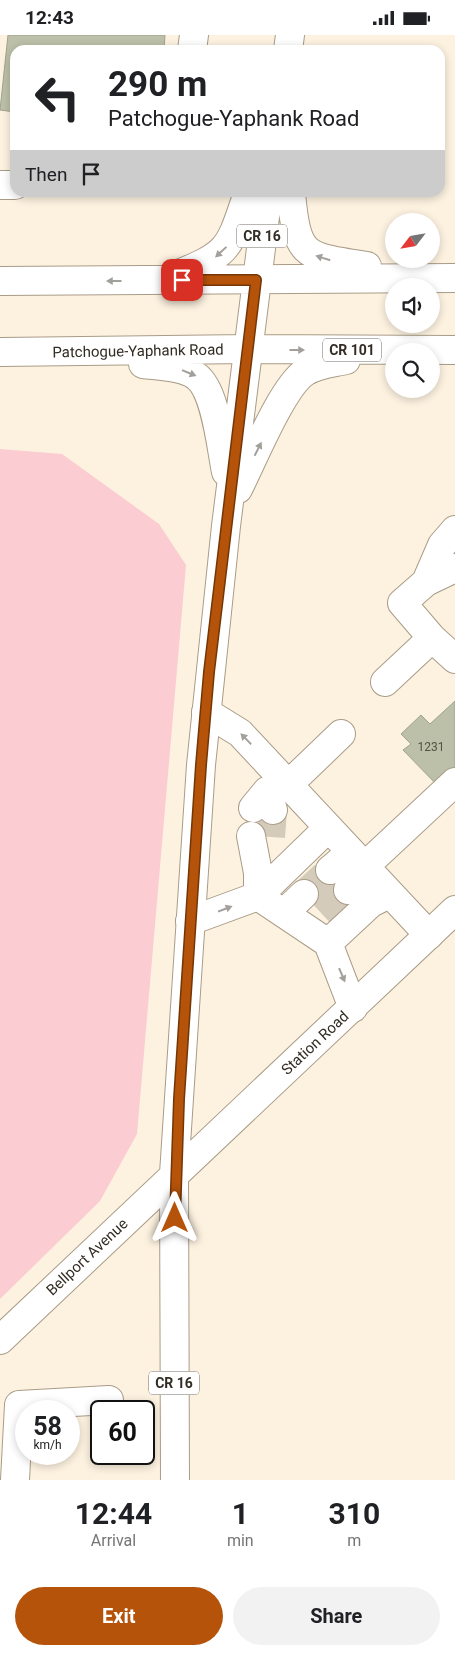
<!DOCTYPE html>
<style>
:root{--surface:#fff;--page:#f2f2f2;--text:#202124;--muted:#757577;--accent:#b45309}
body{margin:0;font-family:Roboto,sans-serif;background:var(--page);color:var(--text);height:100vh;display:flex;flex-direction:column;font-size:19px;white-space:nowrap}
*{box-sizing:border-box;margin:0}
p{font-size:16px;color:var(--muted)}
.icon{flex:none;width:28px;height:28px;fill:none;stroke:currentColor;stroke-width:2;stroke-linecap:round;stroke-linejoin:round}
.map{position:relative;height:1445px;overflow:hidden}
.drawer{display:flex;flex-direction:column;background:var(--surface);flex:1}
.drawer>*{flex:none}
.guide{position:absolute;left:10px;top:10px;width:435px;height:152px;border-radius:15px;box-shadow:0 2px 8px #0003;background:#fff;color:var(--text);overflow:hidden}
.needle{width:32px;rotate:239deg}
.buttons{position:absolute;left:385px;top:178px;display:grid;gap:10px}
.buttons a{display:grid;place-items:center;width:55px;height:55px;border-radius:50%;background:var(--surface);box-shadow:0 2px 8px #0003;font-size:25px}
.speed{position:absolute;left:15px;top:1365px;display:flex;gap:10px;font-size:25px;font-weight:700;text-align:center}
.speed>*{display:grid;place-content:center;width:65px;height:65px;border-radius:50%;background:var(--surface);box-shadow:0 2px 8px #0003;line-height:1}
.speed small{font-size:12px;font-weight:400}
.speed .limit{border:2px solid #111;border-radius:8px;background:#fff;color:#111}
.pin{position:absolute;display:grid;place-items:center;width:42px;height:42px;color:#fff;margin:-21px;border-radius:10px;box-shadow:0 2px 8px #0006}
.me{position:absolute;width:55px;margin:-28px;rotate:0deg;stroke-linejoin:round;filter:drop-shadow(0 0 4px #0008)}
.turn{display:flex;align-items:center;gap:18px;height:105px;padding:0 15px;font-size:22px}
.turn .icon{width:65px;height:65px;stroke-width:2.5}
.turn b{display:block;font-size:35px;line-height:42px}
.then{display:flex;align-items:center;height:48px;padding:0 15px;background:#0003;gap:10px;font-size:19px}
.eta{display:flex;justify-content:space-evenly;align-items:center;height:85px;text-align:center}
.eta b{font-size:30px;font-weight:700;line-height:35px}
.action{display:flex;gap:10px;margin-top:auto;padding:10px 15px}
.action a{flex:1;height:58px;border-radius:30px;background:var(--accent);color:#fff;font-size:20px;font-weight:700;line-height:58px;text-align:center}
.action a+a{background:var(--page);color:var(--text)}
.status{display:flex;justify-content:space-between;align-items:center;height:35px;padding:0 25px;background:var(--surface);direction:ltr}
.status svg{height:14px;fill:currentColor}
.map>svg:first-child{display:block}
.green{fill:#fbccd1}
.building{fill:#bcc0a8;stroke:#9fa38c}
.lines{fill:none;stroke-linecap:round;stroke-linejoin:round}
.minor-tunnel{stroke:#d4cbba;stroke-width:28;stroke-dasharray:28 14;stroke-linecap:butt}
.minor-casing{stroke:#a99c87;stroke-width:30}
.major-casing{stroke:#a99c87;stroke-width:30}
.minor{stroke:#fff;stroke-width:28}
.major{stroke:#fff;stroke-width:28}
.oneway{fill:#a3a09c}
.route-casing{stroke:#753606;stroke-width:12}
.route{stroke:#b45309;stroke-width:9}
.labels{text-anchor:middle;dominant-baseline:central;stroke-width:4;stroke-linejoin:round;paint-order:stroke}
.number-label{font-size:12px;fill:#545245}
.shield{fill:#fff;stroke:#706c66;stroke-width:1}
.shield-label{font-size:14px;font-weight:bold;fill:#322d24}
.street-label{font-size:15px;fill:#322d24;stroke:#fff}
</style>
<div class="status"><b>12:43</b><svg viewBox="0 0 49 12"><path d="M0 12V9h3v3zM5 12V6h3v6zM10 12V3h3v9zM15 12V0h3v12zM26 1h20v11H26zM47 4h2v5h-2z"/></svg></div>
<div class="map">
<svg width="455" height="1445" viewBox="0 0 455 1445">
<rect width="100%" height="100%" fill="#fdf2e0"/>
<path class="green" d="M0 414 62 419 159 489 186 530 137 1099 100 1166 0 1264Z"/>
<path class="building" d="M8 0H165L164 15H15V77L0 75Z
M455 666V737L439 752 403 715 411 709 401 699 421 680 430 689Z"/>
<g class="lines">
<path class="minor-tunnel" d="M271 802 273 775
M304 859 330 835
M322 879 348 855"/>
<g class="minor-casing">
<path id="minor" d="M192 15 194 0
M0 150H15
M455 533 426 547 402 568 432 603 455 624
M426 547 442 510 455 495
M385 647 432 603
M206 677 240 698 429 900
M288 750 341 699
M253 773 267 756 273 775
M251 801 258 838V861
M364 832 455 747
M330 835 351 817
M348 855 369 837
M258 861 328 908 353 973
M284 878 304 859
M190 886 258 861 328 793
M328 908 371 868 389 859
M15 1445 19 1370 109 1365"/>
</g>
<g class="major-casing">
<path id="major" d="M288 15 290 0
M291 158C297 224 305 221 367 231
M176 240C231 218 229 213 248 158
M0 246 455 243
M0 317 248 314 455 315
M143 329C159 331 183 331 196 341 216 355 221 413 226 437
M238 454C252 427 282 352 305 337 317 329 333 328 346 325
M0 1305 455 875
M175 1445 174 1139 201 730 226 491 268 158"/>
</g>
<use href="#minor" class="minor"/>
<use href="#major" class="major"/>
</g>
<defs><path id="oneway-solid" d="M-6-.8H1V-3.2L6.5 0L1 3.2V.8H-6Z" transform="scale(1.25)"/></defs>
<g class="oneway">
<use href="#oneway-solid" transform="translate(221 217) rotate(137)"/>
<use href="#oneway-solid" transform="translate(323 223) rotate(-163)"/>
<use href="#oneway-solid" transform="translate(114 246) rotate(180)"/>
<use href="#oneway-solid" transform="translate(297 315)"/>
<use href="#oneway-solid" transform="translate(189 338) rotate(22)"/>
<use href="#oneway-solid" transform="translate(258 414) rotate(-63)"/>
<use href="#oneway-solid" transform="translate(246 704) rotate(-134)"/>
<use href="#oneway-solid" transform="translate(225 874) rotate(-21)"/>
<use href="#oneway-solid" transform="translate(342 940) rotate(67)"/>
</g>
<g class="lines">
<g class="route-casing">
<path id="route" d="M175 1183 179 1064 201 730 209 637 256 245H182"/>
</g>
<use href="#route" class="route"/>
</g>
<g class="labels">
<g class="number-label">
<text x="431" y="712">1231</text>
</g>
<g class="shield">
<rect x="237" y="189.5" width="50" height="23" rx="4"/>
<rect x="323" y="303.5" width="58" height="23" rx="4"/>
<rect x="149" y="1336.5" width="50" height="23" rx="4"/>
</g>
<g class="shield-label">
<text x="262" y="201">CR 16</text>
<text x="352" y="315">CR 101</text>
<text x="174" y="1348">CR 16</text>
</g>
<g class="street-label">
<text transform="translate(138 316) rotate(-1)">Patchogue-Yaphank Road</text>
<text transform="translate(315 1008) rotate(-43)">Station Road</text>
<text transform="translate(87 1222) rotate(-43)">Bellport Avenue</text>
</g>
</g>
</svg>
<div class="buttons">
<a><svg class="needle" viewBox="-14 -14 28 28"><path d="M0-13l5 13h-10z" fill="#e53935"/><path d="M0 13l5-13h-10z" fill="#757577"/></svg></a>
<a><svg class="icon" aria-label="sound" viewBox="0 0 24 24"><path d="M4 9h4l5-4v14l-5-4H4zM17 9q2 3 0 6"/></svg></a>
<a><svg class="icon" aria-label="search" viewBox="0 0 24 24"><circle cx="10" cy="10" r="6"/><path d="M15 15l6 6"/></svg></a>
</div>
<div class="speed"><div>58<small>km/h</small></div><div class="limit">60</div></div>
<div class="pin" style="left:182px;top:245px;background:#d93025"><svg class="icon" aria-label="arrive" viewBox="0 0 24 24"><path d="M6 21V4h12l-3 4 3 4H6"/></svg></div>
<svg class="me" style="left:175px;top:1183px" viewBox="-20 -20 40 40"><path d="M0-17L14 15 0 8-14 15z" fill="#b45309" stroke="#fff" stroke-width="4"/></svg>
<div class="guide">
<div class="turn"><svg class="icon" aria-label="left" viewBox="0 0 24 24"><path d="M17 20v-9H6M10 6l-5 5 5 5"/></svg><div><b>290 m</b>Patchogue-Yaphank Road</div></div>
<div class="then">Then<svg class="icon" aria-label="arrive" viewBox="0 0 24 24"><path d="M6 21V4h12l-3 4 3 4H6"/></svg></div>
</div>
</div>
<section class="drawer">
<div class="eta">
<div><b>12:44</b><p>Arrival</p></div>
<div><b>1</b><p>min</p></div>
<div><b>310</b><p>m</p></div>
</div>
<div class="action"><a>Exit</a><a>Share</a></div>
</section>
